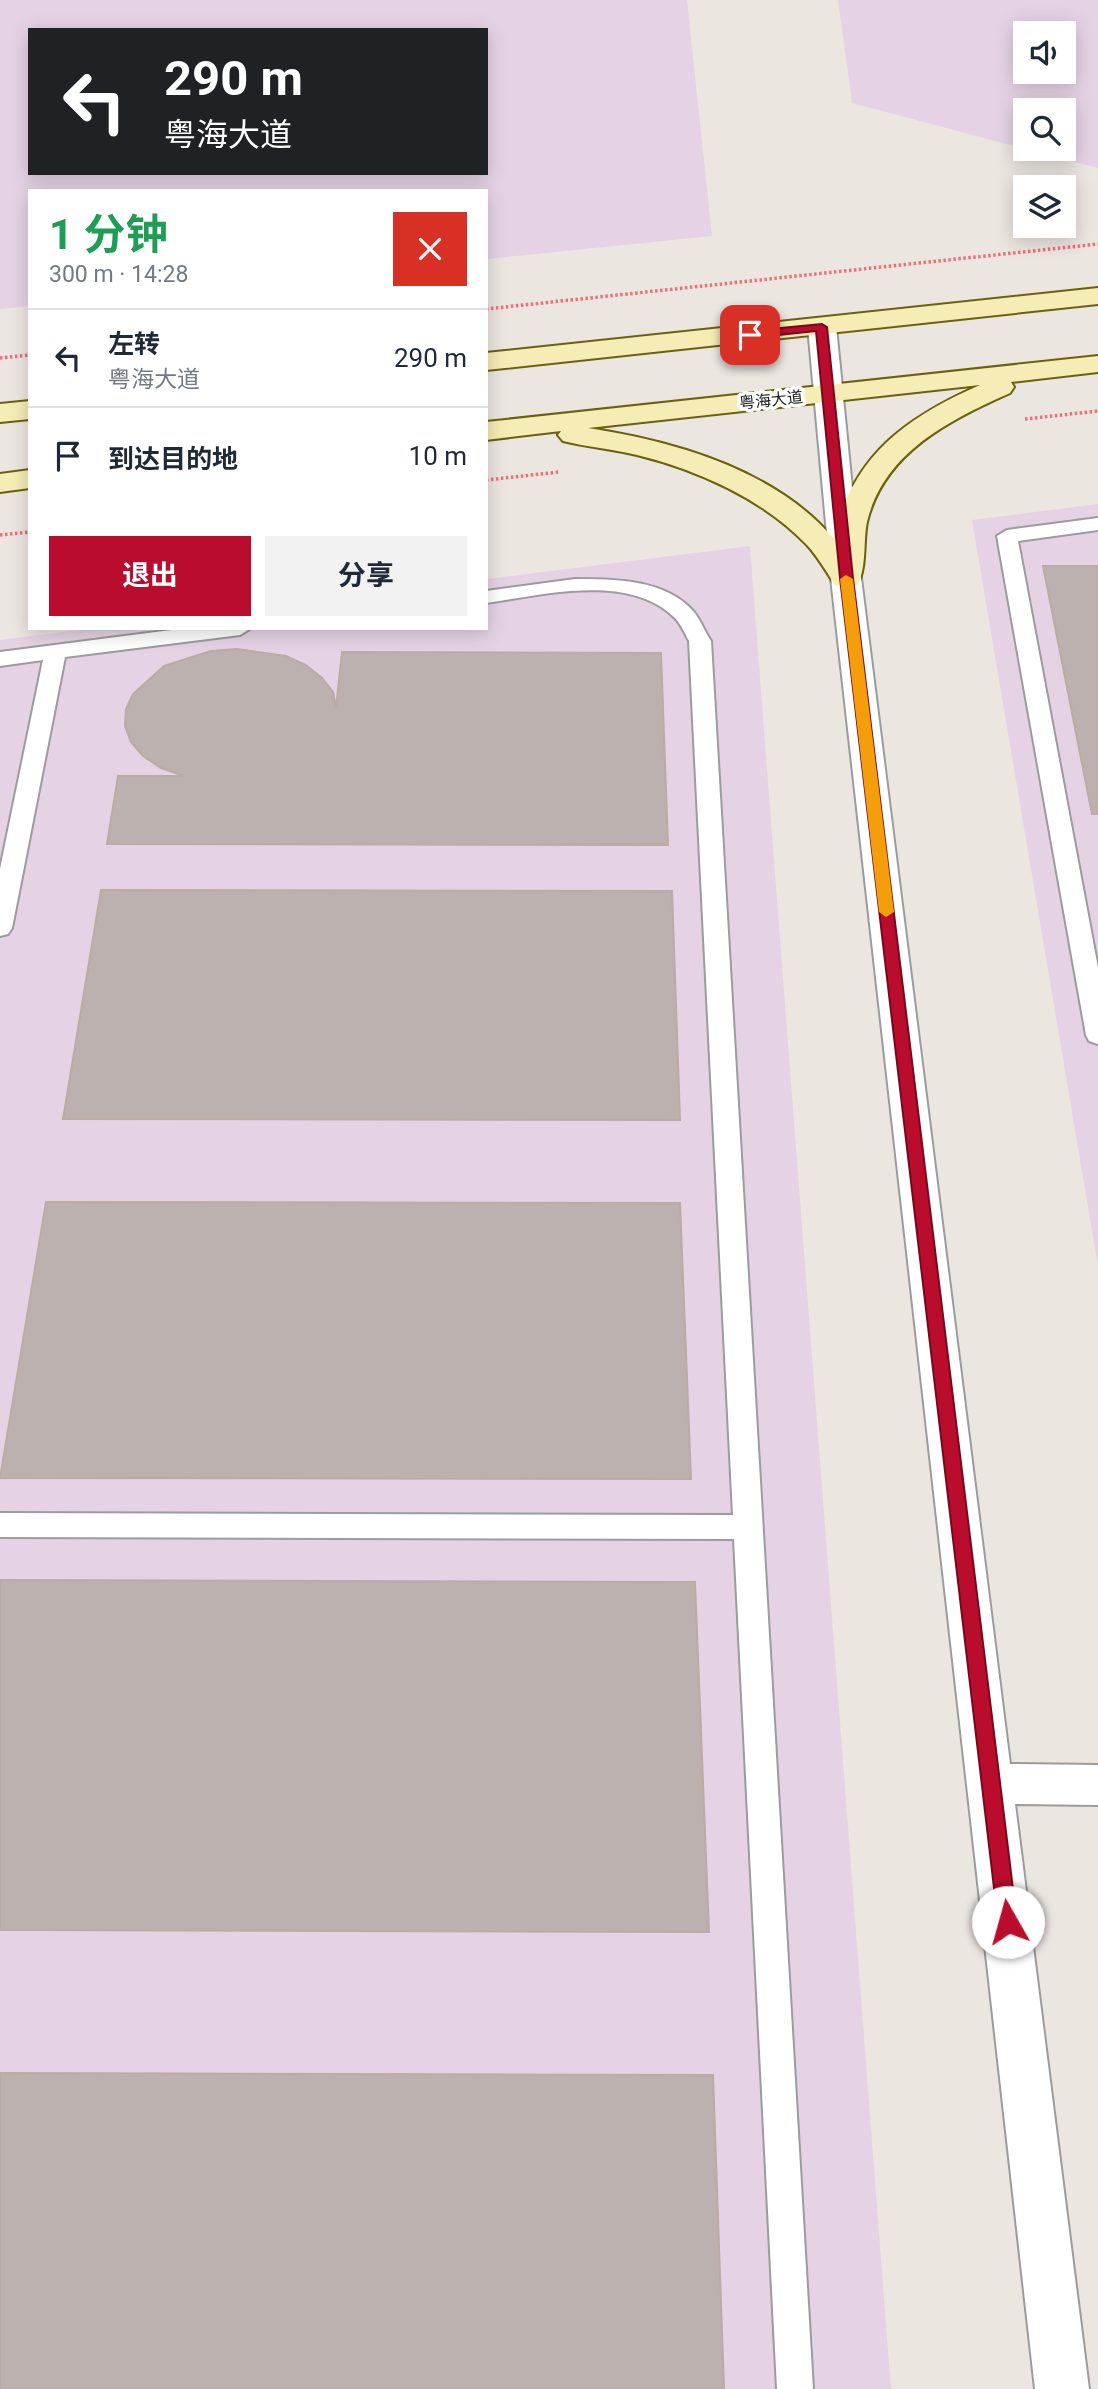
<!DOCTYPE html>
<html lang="zh">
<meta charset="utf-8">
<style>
:root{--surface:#fff;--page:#f2f2f3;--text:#1f2937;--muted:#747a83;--line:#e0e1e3;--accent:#ba0c2d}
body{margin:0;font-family:Roboto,"Noto Sans SC",sans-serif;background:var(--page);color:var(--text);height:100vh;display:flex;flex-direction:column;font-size:26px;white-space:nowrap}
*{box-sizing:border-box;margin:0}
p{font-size:23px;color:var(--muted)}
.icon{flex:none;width:38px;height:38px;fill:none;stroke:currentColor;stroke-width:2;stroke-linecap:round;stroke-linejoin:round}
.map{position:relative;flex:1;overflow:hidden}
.details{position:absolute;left:28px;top:189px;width:460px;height:441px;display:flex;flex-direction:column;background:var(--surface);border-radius:0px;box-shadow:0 4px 18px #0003}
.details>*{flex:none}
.guide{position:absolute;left:28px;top:28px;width:460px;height:147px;border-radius:0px;box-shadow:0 4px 18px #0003;background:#202124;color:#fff;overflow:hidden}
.buttons{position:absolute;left:1013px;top:21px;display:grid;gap:14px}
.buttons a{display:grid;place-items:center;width:63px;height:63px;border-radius:0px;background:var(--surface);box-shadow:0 4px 18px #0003;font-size:35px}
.pin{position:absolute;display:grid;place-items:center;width:60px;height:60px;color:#fff;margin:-30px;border-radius:14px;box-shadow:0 4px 10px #0006}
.me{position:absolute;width:77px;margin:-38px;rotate:353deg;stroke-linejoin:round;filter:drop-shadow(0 0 5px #0008)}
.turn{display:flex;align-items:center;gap:24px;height:147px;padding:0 21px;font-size:32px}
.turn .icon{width:91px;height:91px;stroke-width:2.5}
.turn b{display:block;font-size:49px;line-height:60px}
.round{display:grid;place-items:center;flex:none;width:74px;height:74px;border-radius:0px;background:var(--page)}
.overview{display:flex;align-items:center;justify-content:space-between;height:119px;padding:0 21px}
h1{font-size:42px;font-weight:700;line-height:52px;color:#1e9e55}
.action{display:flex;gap:14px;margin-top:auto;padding:14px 21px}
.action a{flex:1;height:80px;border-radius:0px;background:var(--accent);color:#fff;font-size:28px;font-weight:700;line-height:80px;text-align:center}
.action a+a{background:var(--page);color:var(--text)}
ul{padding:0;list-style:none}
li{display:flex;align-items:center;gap:21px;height:98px;padding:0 21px;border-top:2px solid var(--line)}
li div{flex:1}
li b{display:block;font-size:26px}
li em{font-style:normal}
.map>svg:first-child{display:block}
.industrial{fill:#e5d3e5;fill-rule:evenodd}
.building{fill:#bcb1ae;stroke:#bcaaa4;stroke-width:2}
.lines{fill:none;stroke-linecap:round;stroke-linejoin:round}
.lane-casing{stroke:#9c9c9c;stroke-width:4}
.street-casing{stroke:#9c9c9c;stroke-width:4}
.secondary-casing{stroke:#69610b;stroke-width:4}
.path{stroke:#f16d79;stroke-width:3.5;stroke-dasharray:2.5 2.5;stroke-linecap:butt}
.lane{fill:#fff;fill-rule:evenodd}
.street{fill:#fff;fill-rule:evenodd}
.secondary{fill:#f5ecb6;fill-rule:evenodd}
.route{fill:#ba0c2d;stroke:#79081d;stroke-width:2}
.slow{fill:#f59e0b}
.labels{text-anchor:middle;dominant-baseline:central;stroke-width:7;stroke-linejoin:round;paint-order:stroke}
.far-street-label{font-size:16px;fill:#1b1b1b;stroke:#fff}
</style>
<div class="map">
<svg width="1098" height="2389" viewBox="0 0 1098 2389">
<rect width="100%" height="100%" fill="#ece6e1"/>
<path class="industrial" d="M0 0H687L712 236 487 259 486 191H30V306L0 309ZM30 30H486V173H30Z
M838 0H1098V168L1026 149H1064V110H1026V149L852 103ZM1026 33H1064V72H1026Z
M1098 504V1266L972 520Z
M750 546 891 2389H0V640L95 628H486L487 579Z"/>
<path class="building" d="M1043 566H1098V814H1092Z
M237 649 286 656 306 665 322 678 333 692 336 708 342 652 661 653 668 845 107 844 118 776H184L161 768 143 756 131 742 125 726 126 709 133 694 164 666 211 651Z
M101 890 672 891 680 1120 63 1119Z
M46 1202 680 1203 691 1479 0 1478Z
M0 1580 695 1582 709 1932 0 1930Z
M0 2073 713 2075 724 2389H0Z"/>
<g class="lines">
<g class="lane-casing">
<path id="lane" d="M1098 518V530L1018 541 1098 968V1044L1089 1041 1086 1035 997 536 1007 530Z
M575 579C614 579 666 579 694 612 701 621 705 632 711 641L813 2389H777L734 1539 0 1537V1513L733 1515 689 641C685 634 681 624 675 618 629 572 543 595 486 603V591Z
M187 628H251L240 635 65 657 12 928 8 934 0 936V869L43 660 0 666V652Z"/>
</g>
<g class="street-casing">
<path id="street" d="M822 319 832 321 836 327 861 578 1010 1764 1098 1765V1805L1015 1804 1089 2389H1035L831 578 808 327 812 321Z"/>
</g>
<g class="secondary-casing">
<path id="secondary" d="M1098 288V304L486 370V353Z
M1098 356V372L1011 382 1014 387 1010 393C950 420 884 452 867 522 863 540 867 569 857 585L846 587 835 585C826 571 818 557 807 545 763 499 698 470 637 455 613 449 587 447 563 441L558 435 561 431 486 440V422ZM980 385C905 418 854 455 833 538 775 470 674 441 588 428Z
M30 401V419L0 422V404Z
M30 470V488L0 492V474Z"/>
</g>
<path class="path" d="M486 309 1098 244
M0 358 30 355
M1025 419 1098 411
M486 480 559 472
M0 535 30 532"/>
<use href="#lane" class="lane"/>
<use href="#street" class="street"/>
<use href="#secondary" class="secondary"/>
</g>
<path class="route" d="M822 324 827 327 853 578 1017 1922 1015 1928 1008 1931 1001 1928 998 1922 840 578 816 331 750 338 744 335 750 331Z"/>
<path class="slow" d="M846 575 853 579 894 912 886 917 879 912 840 579Z"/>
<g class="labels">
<g class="far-street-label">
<text transform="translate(771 400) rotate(-6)">粤海大道</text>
</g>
</g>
</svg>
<div class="buttons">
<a><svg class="icon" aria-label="sound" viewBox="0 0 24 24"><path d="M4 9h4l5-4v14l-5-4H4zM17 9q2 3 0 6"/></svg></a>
<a><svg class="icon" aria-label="search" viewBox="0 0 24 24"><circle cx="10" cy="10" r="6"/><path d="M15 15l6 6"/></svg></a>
<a><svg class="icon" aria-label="layers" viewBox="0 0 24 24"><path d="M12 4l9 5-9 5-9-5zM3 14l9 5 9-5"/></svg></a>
</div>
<div class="pin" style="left:750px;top:335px;background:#d93025"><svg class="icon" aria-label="arrive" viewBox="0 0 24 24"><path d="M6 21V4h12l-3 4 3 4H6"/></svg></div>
<svg class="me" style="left:1008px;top:1922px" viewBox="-20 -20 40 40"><circle r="19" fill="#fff"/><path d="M0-13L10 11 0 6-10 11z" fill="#ba0c2d"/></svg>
<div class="guide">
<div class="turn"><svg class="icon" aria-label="left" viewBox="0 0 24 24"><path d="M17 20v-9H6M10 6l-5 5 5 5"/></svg><div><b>290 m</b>粤海大道</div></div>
</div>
<section class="details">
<div class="overview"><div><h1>1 分钟</h1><p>300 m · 14:28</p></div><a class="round" style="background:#d93025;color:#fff"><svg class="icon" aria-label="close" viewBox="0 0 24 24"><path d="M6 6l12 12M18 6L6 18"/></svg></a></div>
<ul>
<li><svg class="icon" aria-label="left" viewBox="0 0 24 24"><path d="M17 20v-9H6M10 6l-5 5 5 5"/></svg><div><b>左转</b><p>粤海大道</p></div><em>290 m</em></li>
<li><svg class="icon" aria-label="arrive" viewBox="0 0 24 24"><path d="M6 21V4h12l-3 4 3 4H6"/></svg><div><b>到达目的地</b></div><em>10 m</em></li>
</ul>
<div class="action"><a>退出</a><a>分享</a></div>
</section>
</div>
